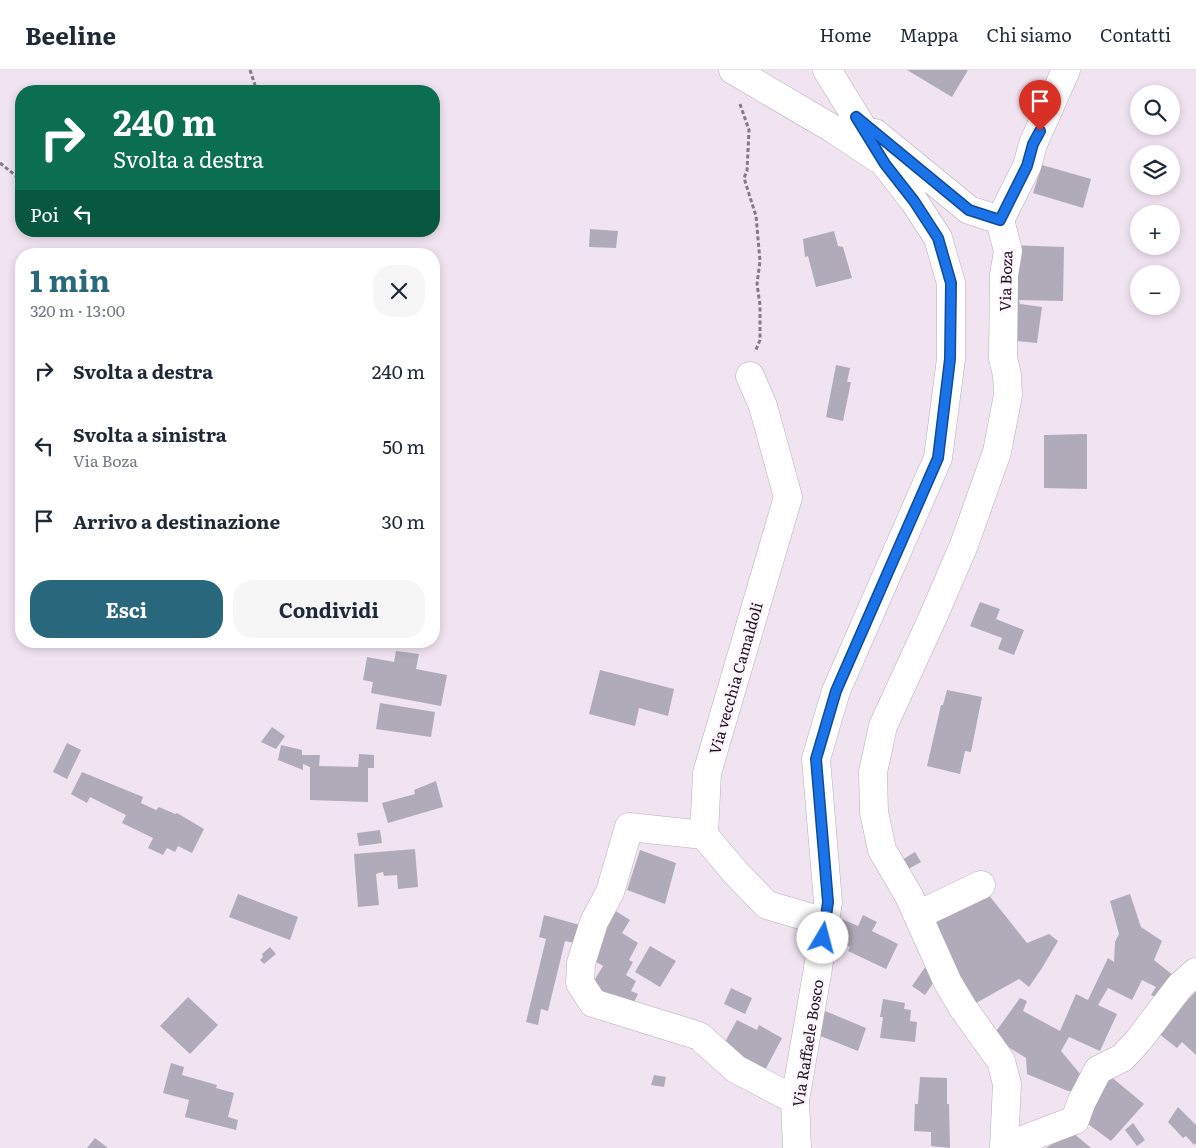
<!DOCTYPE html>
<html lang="it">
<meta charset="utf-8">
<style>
:root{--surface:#fff;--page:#f6f6f7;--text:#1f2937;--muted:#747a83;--line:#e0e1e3;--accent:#28677c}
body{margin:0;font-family:Literata,serif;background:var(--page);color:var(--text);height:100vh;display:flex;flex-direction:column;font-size:19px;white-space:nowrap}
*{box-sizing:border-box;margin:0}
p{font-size:16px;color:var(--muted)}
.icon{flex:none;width:28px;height:28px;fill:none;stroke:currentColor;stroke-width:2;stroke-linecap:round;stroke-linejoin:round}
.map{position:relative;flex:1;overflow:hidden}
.details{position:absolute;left:15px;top:178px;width:425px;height:400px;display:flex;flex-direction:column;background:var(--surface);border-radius:20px;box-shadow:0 2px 8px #0003}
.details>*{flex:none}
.top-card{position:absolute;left:15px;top:15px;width:425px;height:152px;border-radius:20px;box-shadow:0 2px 8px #0003;background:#0b6e4f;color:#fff;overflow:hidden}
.buttons{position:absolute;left:1130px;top:15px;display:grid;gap:10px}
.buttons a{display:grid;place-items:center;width:50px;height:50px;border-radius:50%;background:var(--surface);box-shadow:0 2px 8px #0003;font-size:25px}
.pin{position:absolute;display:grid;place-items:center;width:42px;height:42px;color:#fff;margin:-51px -21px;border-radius:50% 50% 50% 0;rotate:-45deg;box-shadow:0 0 5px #0007}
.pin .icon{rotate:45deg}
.me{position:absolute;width:55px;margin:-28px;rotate:8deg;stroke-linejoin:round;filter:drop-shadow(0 0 4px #0008)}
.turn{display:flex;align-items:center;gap:18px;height:105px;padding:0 15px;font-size:22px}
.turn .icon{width:65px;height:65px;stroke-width:2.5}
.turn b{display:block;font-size:35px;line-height:42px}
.then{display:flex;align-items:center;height:48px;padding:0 15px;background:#0003;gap:10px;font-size:19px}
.round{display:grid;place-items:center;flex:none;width:52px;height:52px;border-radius:20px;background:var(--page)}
.headline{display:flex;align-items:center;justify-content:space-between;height:85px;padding:0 15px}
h1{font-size:30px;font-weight:700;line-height:38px;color:var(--accent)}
.action{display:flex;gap:10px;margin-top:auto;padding:10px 15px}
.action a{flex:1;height:58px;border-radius:20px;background:var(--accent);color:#fff;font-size:20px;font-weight:700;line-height:58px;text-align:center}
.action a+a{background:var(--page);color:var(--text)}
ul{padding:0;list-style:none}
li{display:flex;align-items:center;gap:15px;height:75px;padding:0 15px}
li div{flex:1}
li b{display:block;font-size:19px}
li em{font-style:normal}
header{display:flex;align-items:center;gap:30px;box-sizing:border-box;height:70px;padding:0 25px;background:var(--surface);border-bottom:1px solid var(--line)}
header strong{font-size:24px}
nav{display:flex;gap:28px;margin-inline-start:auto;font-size:18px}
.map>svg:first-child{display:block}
.building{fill:#b0abb9}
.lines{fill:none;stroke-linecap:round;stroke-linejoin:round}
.minor-casing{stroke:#b7acb8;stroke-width:29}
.path{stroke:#827b83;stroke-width:3;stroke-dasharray:4 2.5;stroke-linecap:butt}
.minor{stroke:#fff;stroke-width:28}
.route-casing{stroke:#114b97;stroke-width:12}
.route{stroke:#1a73e8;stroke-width:9}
.labels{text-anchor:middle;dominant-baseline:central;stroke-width:4;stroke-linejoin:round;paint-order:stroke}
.street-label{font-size:15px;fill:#19161a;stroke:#fdf2fe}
</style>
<header>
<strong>Beeline</strong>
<nav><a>Home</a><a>Mappa</a><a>Chi siamo</a><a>Contatti</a></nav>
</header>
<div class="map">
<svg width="1196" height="1078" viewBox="0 0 1196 1078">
<rect width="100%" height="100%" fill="#f0e4f1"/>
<path class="building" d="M907 0H968L952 27Z
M1042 95 1091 109 1083 138 1033 123Z
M590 159 618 161 616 178 589 177Z
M834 161 838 176 843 177 852 208 816 217 808 186 805 187 803 169Z
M1011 175 1064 177 1063 231 1019 230 1020 234 1042 237 1037 273 1006 270Z
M836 295 850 298 847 312H851L843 351 826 347Z
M1087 364V419L1044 418V365Z
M980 532 1000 539 996 549 1024 560 1014 585 998 579 1002 568 970 556Z
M396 581 419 584 416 599 447 605 441 636 371 623 373 612 363 610 367 587 394 592Z
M600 600 674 619 668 646 639 638 635 656 589 644Z
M947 620 982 627 971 682 965 681 960 704 927 696 941 635H943Z
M380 633 435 642 431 667 376 659Z
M272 657 285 666 276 679 261 672Z
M67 673 81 680 67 709 53 702Z
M281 675 302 680V685H320L319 696 358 697 359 684 374 685V698H368V732L310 730V697L303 694V700L278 690Z
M82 702 143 727 141 733 156 740 159 737 175 744 177 743 204 759 192 783 178 776 175 782 167 778 163 785 148 778 153 768 122 753 126 745 90 727 87 733 71 724Z
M436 711 443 737 388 753 382 733 415 724 414 720Z
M380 760 382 773 359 776 357 763Z
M415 779 418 817 398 819 397 805 384 806 383 802 379 803 376 804 379 835 358 837 354 784Z
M640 780 676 793 665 834 627 820Z
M915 782 921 792 903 802 897 793Z
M238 824 298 847 290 870 229 847Z
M988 824 1027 873 1049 864 1058 871 1042 898 1029 917 1019 909 969 937 928 851Z
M1130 824 1141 857 1162 871 1154 890 1179 910 1167 932 1151 925 1156 917 1142 910 1132 930 1108 918 1098 935 1117 944 1100 981 1069 967 1061 981 1082 1006 1075 1021H1068L1027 1004 1026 988 992 967 1020 928 1027 931 1023 941 1060 961 1076 924 1088 930 1108 888 1114 892 1115 872 1119 864 1110 831Z
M614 840 630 850 622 863 638 873 629 890 633 892 626 905 636 911 631 921 638 924 629 942 589 919 603 896 587 886Z
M544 845 587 857 583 875 565 871 548 941 541 939 538 955 526 952 546 869 539 867Z
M863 845 877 852 872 861 898 874 886 899 848 881 850 877 833 868 842 849 858 856Z
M650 876 676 891 660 917 635 902Z
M270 877 276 884 264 894 260 890 263 887 262 884Z
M926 896 938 906 925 925 912 916Z
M731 918 752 928 745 944 724 934Z
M1196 921V985L1182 972 1177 978 1158 963Z
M188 927 218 955 190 984 160 956Z
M883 929 905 933 904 939 911 940 910 951 917 952 915 972 880 968 883 947H880Z
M818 938 866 958 858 981 813 963Z
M737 950 757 960 759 955 782 968 763 1004 720 981Z
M171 993 184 997 182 1005 217 1015 216 1018 234 1023 228 1047 238 1050 236 1060 185 1047 189 1030 163 1023Z
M654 1005 666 1007 664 1017 651 1015Z
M1110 1006 1144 1034 1111 1071 1084 1051Z
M920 1007 947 1008V1034H949L950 1078 931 1076V1062L914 1061 915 1034H918Z
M1178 1037 1196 1055V1073L1194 1075 1186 1066 1183 1068 1168 1052Z
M1133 1053 1145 1070 1137 1076 1125 1060Z
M1072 1062 1091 1078H1046Z
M95 1068 108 1078H87Z"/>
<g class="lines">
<g class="minor-casing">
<path id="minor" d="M733 0 835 60 877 88
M875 63 969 140 1000 150
M750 306 763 336 788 427 707 703 704 765 735 802 767 835 825 852
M704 765 629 757 610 822 594 852 581 893 580 913 593 933 699 966 736 999 795 1030
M918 845 981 815
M1004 1077 1075 1050 1081 1033 1098 1000 1122 988 1138 971 1180 916 1196 902
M797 1078 795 1030 818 898 828 832 816 689 836 621 938 388 951 289V213L938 168 914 131 885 94 827 0
M1004 1078 1007 1014 1001 991 963 938 948 913 909 826 882 780 874 742 873 702 883 656 933 547 964 475 997 382 1008 325 1007 305 1003 288 1004 205 1008 181 1000 150 1027 96 1033 74 1066 0"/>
</g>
<path class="path" d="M250 0 257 21
M740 34 749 60 747 101 744 108 756 146 760 191 757 214 760 235V270L755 282
M0 93 21 110"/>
<use href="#minor" class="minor"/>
</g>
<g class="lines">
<g class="route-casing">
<path id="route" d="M823 868 828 832 816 689 836 621 938 388 950 289 951 213 938 168 914 131 885 94 856 47 969 140 1000 150 1027 96 1033 74 1040 61"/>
</g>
<use href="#route" class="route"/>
</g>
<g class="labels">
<g class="street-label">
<text transform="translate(1005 211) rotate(-88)">Via Boza</text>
<text transform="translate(735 608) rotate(-74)">Via vecchia Camaldoli</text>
<text transform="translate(807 973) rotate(-81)">Via Raffaele Bosco</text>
</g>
</g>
</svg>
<div class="buttons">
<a><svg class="icon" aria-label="search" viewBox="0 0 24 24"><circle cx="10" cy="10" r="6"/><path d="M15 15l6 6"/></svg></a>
<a><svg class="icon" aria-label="layers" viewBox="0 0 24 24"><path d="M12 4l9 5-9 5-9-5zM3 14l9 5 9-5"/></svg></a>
<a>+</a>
<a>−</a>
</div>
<div class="pin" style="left:1040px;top:61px;background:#d93025"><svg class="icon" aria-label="arrive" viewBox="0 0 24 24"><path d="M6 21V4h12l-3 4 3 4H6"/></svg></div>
<svg class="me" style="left:823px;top:868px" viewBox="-20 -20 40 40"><circle r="19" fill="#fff"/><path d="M0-13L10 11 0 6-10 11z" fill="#1a73e8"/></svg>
<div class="top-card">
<div class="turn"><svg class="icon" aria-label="right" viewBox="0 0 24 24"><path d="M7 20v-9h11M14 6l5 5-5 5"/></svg><div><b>240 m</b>Svolta a destra</div></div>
<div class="then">Poi<svg class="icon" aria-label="left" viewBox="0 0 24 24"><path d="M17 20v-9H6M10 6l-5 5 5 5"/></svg></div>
</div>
<section class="details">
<div class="headline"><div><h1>1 min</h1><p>320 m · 13:00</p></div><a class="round"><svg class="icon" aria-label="close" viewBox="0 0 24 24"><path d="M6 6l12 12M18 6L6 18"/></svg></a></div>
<ul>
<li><svg class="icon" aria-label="right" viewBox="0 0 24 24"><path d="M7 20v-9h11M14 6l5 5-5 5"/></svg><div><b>Svolta a destra</b></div><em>240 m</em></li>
<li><svg class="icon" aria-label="left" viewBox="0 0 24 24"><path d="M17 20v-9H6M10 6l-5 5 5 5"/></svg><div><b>Svolta a sinistra</b><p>Via Boza</p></div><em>50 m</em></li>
<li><svg class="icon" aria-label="arrive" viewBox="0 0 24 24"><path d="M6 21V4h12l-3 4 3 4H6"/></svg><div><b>Arrivo a destinazione</b></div><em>30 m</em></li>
</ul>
<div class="action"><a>Esci</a><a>Condividi</a></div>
</section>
</div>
